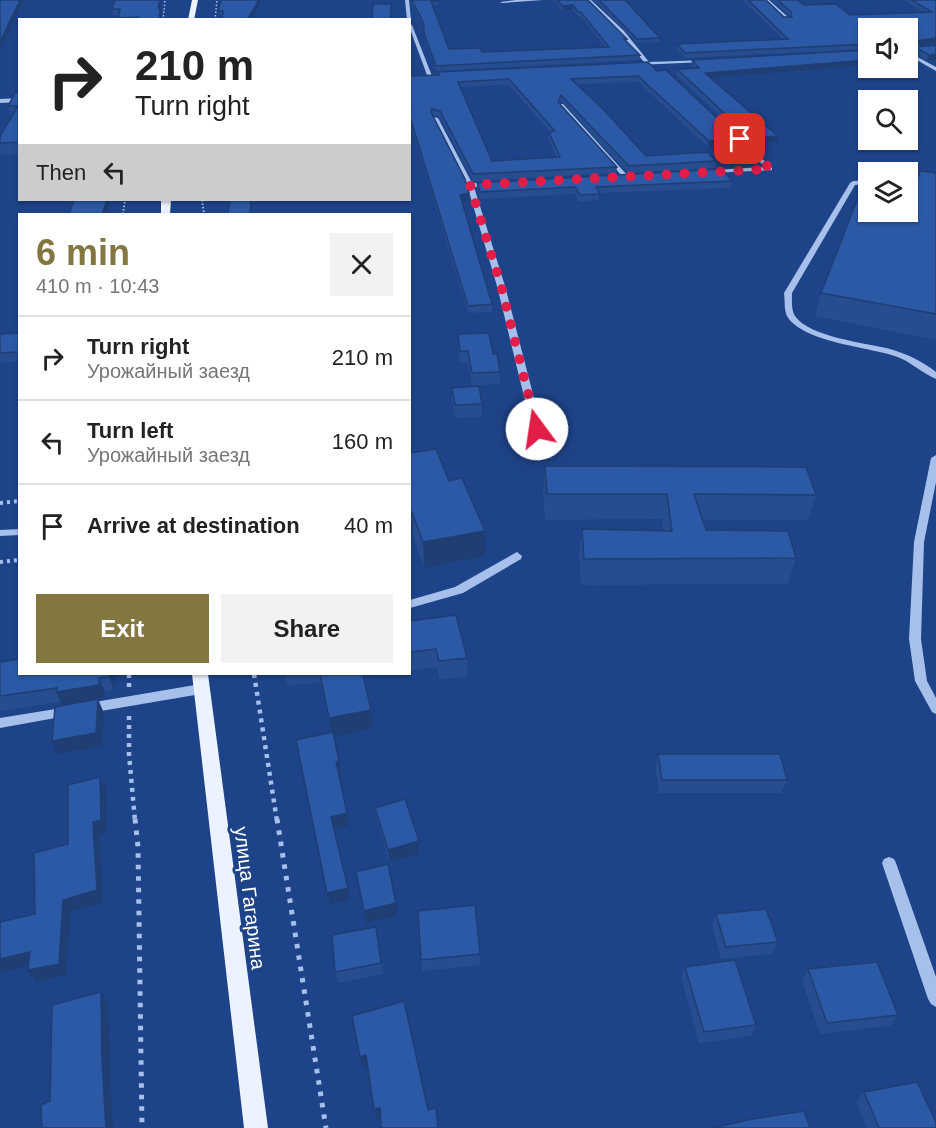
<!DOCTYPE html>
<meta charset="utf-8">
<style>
:root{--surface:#fff;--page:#f2f2f2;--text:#222;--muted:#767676;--line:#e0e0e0;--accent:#847640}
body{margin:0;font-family:Arial,sans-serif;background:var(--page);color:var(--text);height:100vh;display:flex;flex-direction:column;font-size:22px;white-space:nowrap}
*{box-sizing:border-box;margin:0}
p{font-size:20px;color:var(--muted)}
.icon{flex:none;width:33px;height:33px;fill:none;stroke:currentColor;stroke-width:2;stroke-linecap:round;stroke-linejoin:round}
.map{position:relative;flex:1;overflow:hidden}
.side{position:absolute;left:18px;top:213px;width:393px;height:462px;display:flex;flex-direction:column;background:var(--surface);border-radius:0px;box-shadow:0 2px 4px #0004}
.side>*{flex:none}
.top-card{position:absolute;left:18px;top:18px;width:393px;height:183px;border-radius:0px;box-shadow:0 2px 4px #0004;background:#fff;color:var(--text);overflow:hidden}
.tools{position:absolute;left:858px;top:18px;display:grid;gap:12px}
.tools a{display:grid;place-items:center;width:60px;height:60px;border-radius:0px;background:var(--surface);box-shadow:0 2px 4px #0004;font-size:30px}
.pin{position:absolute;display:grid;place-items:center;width:51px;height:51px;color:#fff;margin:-26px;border-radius:12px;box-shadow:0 3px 9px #0006}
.me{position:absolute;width:66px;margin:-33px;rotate:346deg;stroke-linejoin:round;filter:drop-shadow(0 0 4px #0008)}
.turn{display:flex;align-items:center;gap:21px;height:126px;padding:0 18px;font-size:27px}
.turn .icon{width:78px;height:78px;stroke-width:2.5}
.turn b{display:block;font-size:42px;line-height:51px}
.then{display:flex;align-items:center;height:57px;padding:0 18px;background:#0003;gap:12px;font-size:22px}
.round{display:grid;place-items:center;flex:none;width:63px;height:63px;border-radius:0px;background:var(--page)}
.summary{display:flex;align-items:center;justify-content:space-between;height:102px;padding:0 18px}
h1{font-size:36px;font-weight:700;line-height:45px;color:var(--accent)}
.action{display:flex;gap:12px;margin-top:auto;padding:12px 18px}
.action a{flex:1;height:69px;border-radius:0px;background:var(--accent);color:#fff;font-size:24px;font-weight:700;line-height:69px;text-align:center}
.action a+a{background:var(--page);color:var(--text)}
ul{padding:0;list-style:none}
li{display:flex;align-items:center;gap:18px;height:84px;padding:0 18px;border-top:2px solid var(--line)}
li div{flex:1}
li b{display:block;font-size:22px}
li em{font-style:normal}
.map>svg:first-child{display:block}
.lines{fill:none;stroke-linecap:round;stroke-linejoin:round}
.path-far4{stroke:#a7c0eb;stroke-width:1.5;stroke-dasharray:1.5 2;stroke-linecap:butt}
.path-far3{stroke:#a7c0eb;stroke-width:2;stroke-dasharray:1.5 2;stroke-linecap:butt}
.path-far2{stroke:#a7c0eb;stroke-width:4;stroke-dasharray:3 4;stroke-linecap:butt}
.path-far1{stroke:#a7c0eb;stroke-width:4.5;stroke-dasharray:4 5;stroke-linecap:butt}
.path{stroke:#a7c0eb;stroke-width:5;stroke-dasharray:4.5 7;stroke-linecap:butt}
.minor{fill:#a7c0eb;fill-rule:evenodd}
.major{fill:#ecf2ff;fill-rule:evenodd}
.wall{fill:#264d8f;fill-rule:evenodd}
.shaded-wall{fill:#1f3e74}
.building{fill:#2c59a6;stroke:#1f3e74;stroke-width:1.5;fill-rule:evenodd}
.route{stroke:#e11d48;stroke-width:10;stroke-dasharray:0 18}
.labels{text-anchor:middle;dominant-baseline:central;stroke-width:6;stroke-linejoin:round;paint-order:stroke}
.near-street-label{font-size:20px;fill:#fff;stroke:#1d4388}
</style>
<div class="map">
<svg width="936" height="1128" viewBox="0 0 936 1128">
<rect width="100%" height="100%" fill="#1d4388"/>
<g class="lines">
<path class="path-far4" d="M163 20 165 0
M215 20 217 0"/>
<path class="path-far3" d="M202 200 204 214
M123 214 125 200"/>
<path class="path-far2" d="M0 503 20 501
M0 562 20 560"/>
<path class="path-far1" d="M129 674V688
M254 674 277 821
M129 716V754L135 821"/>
<path class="path" d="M135 819 138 847 142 1128
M277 819 326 1128"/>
<path class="minor" d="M405 0H409L411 20 410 21V20H407Z
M516 0H543L502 3 500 2Z
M587 0H591L624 31 649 62 706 60 708 61 706 62 635 65V63L644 62 620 33Z
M764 0H769L789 18V20H785Z
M410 24 412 25 432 76 427 75 410 29Z
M908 52 936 67V71L908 55Z
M20 98V102L0 103V99Z
M559 104H563L627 175V177H623L559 106Z
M433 117 438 118 472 183 489 182 492 184 489 186 474 187 505 286 542 429 540 431H534L532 429 497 286 467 185Z
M731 129 772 168V170L710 173 709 172 712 170 765 167 729 132V130Z
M868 180V184L855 185 792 293C792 300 791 310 795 316 809 337 866 343 890 349 907 354 922 361 936 372V379C922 373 910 361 895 356 868 347 802 342 787 316 784 310 785 300 784 293L850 183 853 181Z
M936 455V482L924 542 921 639 927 681 936 698V714L932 712 915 681 909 639 914 542 931 458Z
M20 529V535L0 536V530Z
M517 552 522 556 521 559 463 593 410 608V600L455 587Z
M201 684 205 686 207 689 205 692 201 694 89 713 85 711 83 708 85 705 89 703Z
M68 707 72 709 74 712 72 715 0 728V718Z
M889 857 894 859 896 863 936 977V1007L931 1004 928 999 882 863 884 859Z"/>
<path class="major" d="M192 0H198L194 20H188Z
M161 200H171L170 214H161Z
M192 674H208L268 1128H244Z"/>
</g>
<path class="wall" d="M160 0 161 5V9L162 15 161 20H118L119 15H113L112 9Z
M221 0H260L259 4 251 20H222V15L219 16 218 11Z
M410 0H438V5H433L449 49 482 52 605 47 581 16H578L572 10H563L553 0H588L627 39 626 42 640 55 639 60 436 71 424 37V28Z
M594 0H625L660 38 659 42 637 43Z
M742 0H766L784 17 790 16 772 0H797L804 5 850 15 924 13 904 0H936V43L908 46 868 28V49L685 58 676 49 677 44 783 39Z
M936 45V59L927 60 912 52 914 47Z
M692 60 710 77 778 136 777 141 750 144 676 75 677 69 694 68 691 65Z
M657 71 739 139 738 145 708 147 638 82 577 84 646 156 716 161 715 168 628 173 561 101 559 103 617 167 616 173 473 181 440 117 432 115 469 200 461 201 492 304V312L468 313 410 122V76L438 75V72ZM509 85 550 132H549L548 138 556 157 492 161 460 87Z
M20 89V154L0 155V136L11 117 8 106 18 92Z
M920 171 936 173V340L815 316 821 293 918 177Z
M732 181 731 188 599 193V200L579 202 575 194 480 199 477 189V183Z
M20 333V361L0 363V334Z
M458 334 493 354 500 372V384L472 386 468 363H460L458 346Z
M452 388 482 404V417L455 418 452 400Z
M410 453 449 481 485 531V556L424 568 413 537 410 538Z
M545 466 816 495 808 520H703L706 530 796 558 788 584 581 585 579 555 582 529 663 531 662 519 545 520 543 491Z
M410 621 467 658V677L439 679 437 667 410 671Z
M0 662 116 674 114 690 105 692 104 698 62 705 61 702 0 711Z
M284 674H387L363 676 371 710 373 728 334 736 341 774 339 775 349 826 334 829 350 900 330 905 296 740 331 732 321 682 287 686Z
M658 754 787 780 781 793H659L655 767Z
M375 808 419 841V854L389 862 377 820Z
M418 911 480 954V965L422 971Z
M716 914 778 942 772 954 721 959 712 926Z
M376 927 383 974 338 983 335 972Z
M685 967 756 1025 751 1036 699 1043 681 978Z
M808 969 898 1015 890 1026 820 1034 802 981Z
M864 1092 936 1128H867L856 1102Z"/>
<path class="shaded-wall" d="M20 0H24L0 50V42Z
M160 0 162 15 161 20H159L158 8Z
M259 0H260L259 4 251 20H247Z
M573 5 572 10H563V6Z
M138 17 139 20H118V18Z
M936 38V43L908 46V42Z
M936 54V59L927 60 929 55Z
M915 56 914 61H908V57Z
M868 60V65L704 78 705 73Z
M778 136 777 141 750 144 751 138Z
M739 139 738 145 708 147 709 141Z
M469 193V200L460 202V195Z
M104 200H108L110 205 107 214H102Z
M251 200 252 204V214H250Z
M410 512H412L413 537 410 538Z
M485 531V556L424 568 423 542Z
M109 674H116L114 690 109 677Z
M99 678 105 692 104 698 62 705 56 692Z
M98 699 104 713 102 746 58 754 52 741Z
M371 710 373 728 332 737 329 718Z
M339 761 341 774 338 775 336 762Z
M100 777 106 790 107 833 99 835 103 903 70 912 66 975 36 982 28 970 93 822Z
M347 813 349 826 334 829 331 817Z
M419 841V854L389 862 388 850Z
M348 888 350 900 330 905 327 893Z
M396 903 398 915 366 923 364 911Z
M30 952 38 964 0 973V959Z
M101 992 108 1004 110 1071 113 1128H106L102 1061Z
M366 1055 368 1065 362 1067 360 1057Z
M380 1108 381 1118 376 1119 374 1109Z"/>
<path class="building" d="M0 0H20L0 42Z
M115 0H160L158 8H160L159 20H138V17L118 18 120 9H112Z
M221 0H259L247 20H222L223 11H218Z
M412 0H438V1H431L449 49 480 48 482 52 609 47 581 12H578L573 5 563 6 557 0H588L627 39H624L640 55 436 66 424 33V24Z
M599 0H625L660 38 637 39Z
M748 0H766L784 17H792L791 12 778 0H797L804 5 836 4 850 15 932 12 912 0H936V38L908 42V45V28H868V44L685 53 677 44 788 39Z
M373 4H391L390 20H372Z
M936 45V54L929 55 914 47Z
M868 50V60L705 73 778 136 751 138 677 69 699 68 692 60Z
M908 50 915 56 908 57Z
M648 62 657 71 666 70 739 139 709 141 638 76 571 79 604 110 646 156 708 152 716 161 629 166 561 95 558 102 617 167 473 174 440 111 432 109 431 112 465 179 469 193 460 195 492 304 468 306 410 117V112H411L410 103V76L439 75 438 72ZM509 79 555 131 549 132 560 157 492 161 458 82Z
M20 89V142L0 143V136L18 106H8L15 93 18 92Z
M722 169 732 181 596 187 600 194 580 195 575 187 480 192 477 183Z
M869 169 889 172H868V212H908V176L918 177 920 171 936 173V314L821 293Z
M74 200H107L102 214H69Z
M230 200H251L250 214H228Z
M20 333V352L0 353V334Z
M489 333 493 354H497L500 372 472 373 468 351H460L458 334Z
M479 386 482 404 455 405 452 388Z
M436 449 449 481 462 478 485 531 423 542 412 512H410V453Z
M545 466 806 467 816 495 694 494 706 530 788 531 796 558 584 559 582 529 672 531 667 494H547Z
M456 615 467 658 439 661 436 649 410 652V621Z
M20 659V674H109V677L99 678V685L56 692 57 688 0 696V662Z
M320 674H363L371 710 329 718Z
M98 699 96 733 52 741 55 707Z
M333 732 339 761 336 762 347 813 331 817 348 888 327 893 296 740Z
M658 754H780L787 780H662Z
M100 777 101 820 93 822 97 890 63 900 59 964 28 970 30 952 0 959V922L35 914 34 853 68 844V785Z
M405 799 419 841 388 850 375 808Z
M388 864 396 903 364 911 356 872Z
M475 905 480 954 421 960 418 911Z
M766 909 778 942 726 947 716 914Z
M376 927 381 963 335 972 332 935Z
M735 960 756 1025 704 1032 685 967Z
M877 962 898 1015 827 1023 808 969Z
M101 992 102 1061 106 1128H42L41 1105 50 1101 52 1005Z
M404 1001 428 1110 436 1108 438 1128H381L380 1108 374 1109 366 1055 360 1057 352 1016Z
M917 1082 936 1122V1128H879L864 1092Z
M804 1111 810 1128H713L752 1119Z"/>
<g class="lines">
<path class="route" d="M537 429 501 286 470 185 770 169 740 139"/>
</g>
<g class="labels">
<g class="near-street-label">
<text transform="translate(250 898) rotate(83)">улица Гагарина</text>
</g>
</g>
</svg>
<div class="tools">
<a><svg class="icon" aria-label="sound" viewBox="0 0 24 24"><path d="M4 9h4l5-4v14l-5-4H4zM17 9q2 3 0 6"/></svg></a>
<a><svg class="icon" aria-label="search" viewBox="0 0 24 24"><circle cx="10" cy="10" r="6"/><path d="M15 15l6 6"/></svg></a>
<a><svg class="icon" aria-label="layers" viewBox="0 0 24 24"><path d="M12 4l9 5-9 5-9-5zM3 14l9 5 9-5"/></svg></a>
</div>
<div class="pin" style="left:740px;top:139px;background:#d93025"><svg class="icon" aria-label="arrive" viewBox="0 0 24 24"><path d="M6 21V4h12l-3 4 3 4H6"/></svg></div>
<svg class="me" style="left:537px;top:429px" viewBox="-20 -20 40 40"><circle r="19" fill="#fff"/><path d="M0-13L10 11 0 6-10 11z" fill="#e11d48"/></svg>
<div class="top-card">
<div class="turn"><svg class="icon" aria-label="right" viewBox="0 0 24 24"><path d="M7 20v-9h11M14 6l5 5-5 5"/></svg><div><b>210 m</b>Turn right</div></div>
<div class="then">Then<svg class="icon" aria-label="left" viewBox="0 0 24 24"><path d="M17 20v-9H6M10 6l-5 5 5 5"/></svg></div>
</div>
<section class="side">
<div class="summary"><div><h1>6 min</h1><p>410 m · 10:43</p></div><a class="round"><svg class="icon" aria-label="close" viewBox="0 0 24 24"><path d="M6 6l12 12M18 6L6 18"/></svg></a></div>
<ul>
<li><svg class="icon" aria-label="right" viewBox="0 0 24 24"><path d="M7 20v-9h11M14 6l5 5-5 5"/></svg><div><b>Turn right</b><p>Урожайный заезд</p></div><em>210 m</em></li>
<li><svg class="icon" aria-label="left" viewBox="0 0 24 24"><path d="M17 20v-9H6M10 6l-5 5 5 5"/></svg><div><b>Turn left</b><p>Урожайный заезд</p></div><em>160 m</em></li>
<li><svg class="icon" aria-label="arrive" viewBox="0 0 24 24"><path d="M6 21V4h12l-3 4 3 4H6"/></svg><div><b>Arrive at destination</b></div><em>40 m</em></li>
</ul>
<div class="action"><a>Exit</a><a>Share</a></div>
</section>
</div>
